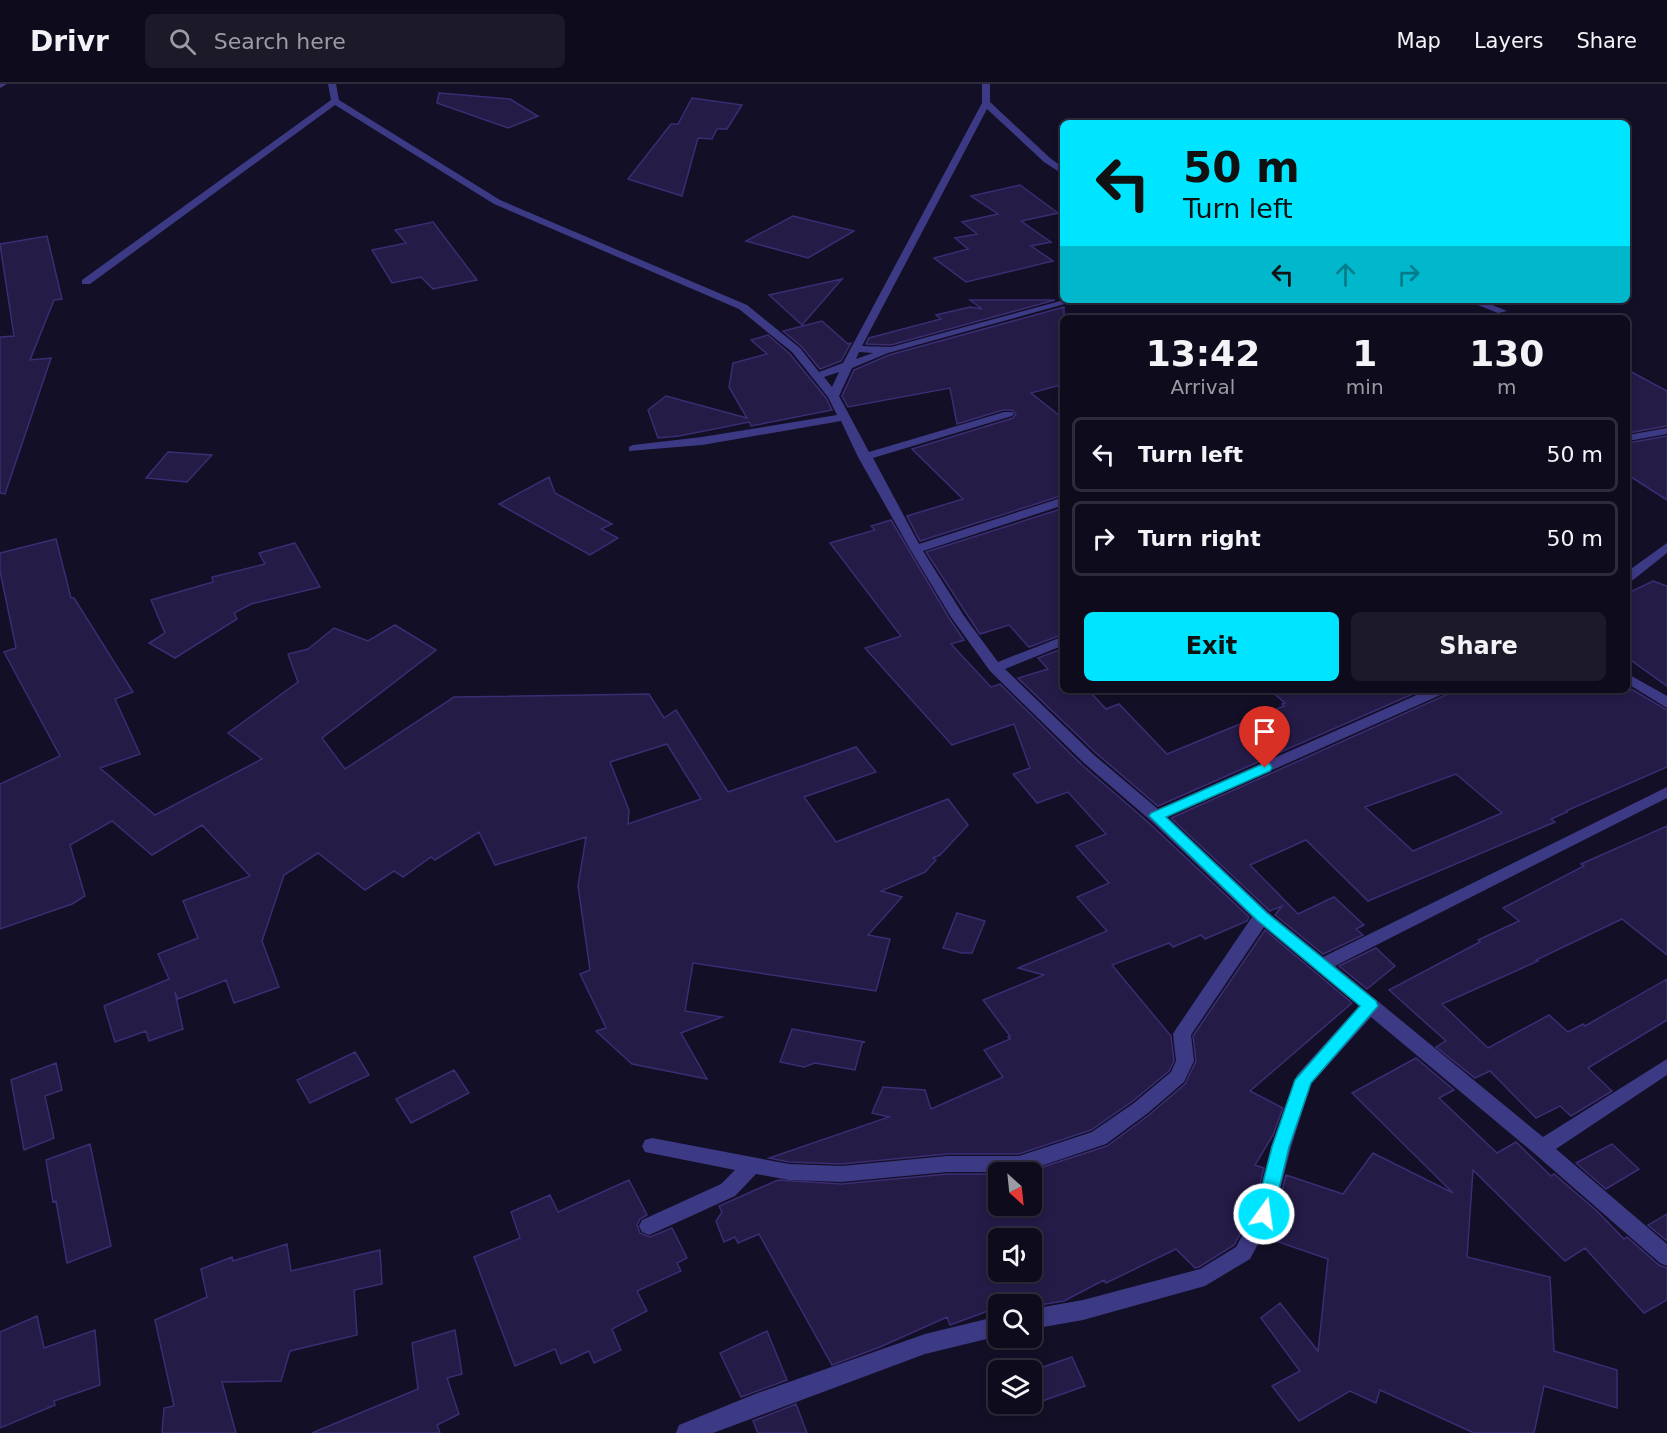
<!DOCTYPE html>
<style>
:root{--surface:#0e0b1c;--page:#1c1929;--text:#f1f3f6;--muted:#9b9ba3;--line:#2e2b3b;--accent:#00e5ff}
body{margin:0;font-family:"DejaVu Sans",sans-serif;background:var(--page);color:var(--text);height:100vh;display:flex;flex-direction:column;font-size:22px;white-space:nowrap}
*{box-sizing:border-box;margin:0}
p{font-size:20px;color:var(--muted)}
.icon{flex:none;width:33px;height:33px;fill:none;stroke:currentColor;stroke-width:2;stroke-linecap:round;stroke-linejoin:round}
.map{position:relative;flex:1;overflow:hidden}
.panel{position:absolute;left:1060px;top:231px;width:570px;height:378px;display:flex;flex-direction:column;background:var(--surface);border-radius:9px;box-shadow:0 3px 9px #0003,0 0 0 2px var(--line)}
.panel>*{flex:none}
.hud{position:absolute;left:1060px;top:36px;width:570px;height:183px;border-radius:9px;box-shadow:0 3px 9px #0003,0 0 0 2px var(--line);background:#00e5ff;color:#111;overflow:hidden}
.needle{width:39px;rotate:153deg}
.fabs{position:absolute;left:988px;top:1078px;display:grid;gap:12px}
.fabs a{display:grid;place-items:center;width:54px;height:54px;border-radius:9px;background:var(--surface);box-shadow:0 3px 9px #0003,0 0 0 2px var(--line);font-size:30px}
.pin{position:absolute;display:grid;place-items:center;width:51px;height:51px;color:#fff;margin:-62px -26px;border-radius:50% 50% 50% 0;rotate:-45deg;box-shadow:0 0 6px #0007}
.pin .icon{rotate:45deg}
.me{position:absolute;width:66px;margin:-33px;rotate:14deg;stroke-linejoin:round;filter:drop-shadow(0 0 4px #0008)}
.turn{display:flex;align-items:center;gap:21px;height:126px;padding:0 24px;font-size:27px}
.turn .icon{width:78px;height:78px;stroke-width:2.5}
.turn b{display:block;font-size:42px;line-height:51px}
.lanes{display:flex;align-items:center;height:57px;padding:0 24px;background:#0003;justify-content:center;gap:30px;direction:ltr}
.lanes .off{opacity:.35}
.eta{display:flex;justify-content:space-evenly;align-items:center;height:102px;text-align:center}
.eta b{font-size:36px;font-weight:600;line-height:42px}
.button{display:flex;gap:12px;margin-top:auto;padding:12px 24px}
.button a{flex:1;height:69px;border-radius:9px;background:var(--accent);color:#111;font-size:24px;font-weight:600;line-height:69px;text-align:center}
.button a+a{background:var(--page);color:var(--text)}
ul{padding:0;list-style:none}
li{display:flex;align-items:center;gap:18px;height:75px;margin:0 12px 9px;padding:0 12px;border:3px solid var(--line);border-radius:9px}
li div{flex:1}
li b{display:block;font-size:22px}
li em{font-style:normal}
header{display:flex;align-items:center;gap:36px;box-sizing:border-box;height:84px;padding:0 30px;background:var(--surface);border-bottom:2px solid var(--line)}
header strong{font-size:28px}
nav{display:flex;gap:33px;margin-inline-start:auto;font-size:21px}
.search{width:420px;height:54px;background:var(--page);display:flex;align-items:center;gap:15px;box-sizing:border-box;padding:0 21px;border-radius:9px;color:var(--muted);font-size:22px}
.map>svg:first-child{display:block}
.building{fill:#241b47;stroke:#3b2d73;stroke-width:1.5;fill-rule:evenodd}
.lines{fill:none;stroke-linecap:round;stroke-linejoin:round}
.street{fill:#3d3a85;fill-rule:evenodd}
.route{fill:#00e5ff;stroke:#0095a6;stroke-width:1.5}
</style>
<header>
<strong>Drivr</strong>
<div class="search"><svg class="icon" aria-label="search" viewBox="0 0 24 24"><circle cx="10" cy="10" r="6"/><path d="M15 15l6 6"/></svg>Search here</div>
<nav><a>Map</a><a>Layers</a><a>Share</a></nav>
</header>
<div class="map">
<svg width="1667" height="1349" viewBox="0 0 1667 1349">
<rect width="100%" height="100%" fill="#130f26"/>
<path class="building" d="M439 9 510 15 538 32 508 44 437 19Z
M692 14 742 21 727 45H717L712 55 698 54 682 112 628 95 671 40H678Z
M1020 101 1058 129 1021 137 1051 158 1031 162 1053 177 966 198 934 174 968 165 955 154 977 150 962 138 998 130 971 112Z
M793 132 854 147 808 174 746 157Z
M433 138 477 196 433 205 421 193 392 199 372 166 406 159 395 146Z
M47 152 62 215 54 216 30 276 51 274 5 410 0 409V253L14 252 0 160Z
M842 195 802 241 769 211Z
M970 216H1055L891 261 866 260 869 254 941 235 936 231 970 223 982 225Z
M1064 223V300L1031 309 1064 335V411L920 457 907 432 963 415 912 365 1013 334 1016 330 1012 326H1003L957 340 950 304 848 323 842 312 854 286 889 271Z
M822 237 848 260 851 259 841 277 820 285 802 263 783 247Z
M768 251 790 270 826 314 832 326 751 342 749 338 679 352 658 354 648 326 666 312 747 334 729 303 733 279 767 270 751 256Z
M1628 286 1667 307V342L1628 349Z
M1667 352V416L1628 391V359Z
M168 368 212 371 187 398 146 394Z
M549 393 555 409 612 440 601 445 618 454 590 471 499 420Z
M1064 424V550L1029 563 1009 541 980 550 926 468Z
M891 436 949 534 964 556 951 560 991 603 1000 600 1082 681 1148 738 1249 833 1247 837 1205 855 1201 851 1173 863 1169 859 1112 881 1171 952 1174 977 1169 987 1133 1017 1091 1046 1019 1070H947L841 1080 789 1078 769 1074 889 1033 872 1029 883 1003 925 1006 931 1025 1001 994 1003 993 984 966 1010 955 1008 953 1010 952 983 916 1044 891 1018 884 1107 847 1077 813 1109 799 1076 762 1106 750 1068 708 1037 719 1013 690 1030 684 1014 640 952 661 865 564 901 552 830 459 875 446 871 442Z
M56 455 71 514H74L133 608 115 615 140 670 100 684 155 731 262 675 228 649 298 598 288 570 308 565 334 544 368 557 395 541 436 566 322 654 345 685 454 613 649 610 664 634 676 626 728 708 856 663 876 688 804 713 836 758 948 715 968 741 940 771 933 774 936 776 925 788 881 807 902 813 868 851 890 855 876 907 693 879 685 927 722 933 681 949 707 995 632 980 596 947 606 944 580 890 590 886 578 802 586 753 495 781 479 748 435 776 431 773 403 793 394 787 365 806 318 769 284 791 262 857 279 903 234 919 226 896 178 915 175 908 183 945 149 957 146 947 115 958 104 922 169 895 158 870 198 854 183 817 250 792 202 741 152 771 112 737 70 761 85 812 72 820 0 845V700L60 672 4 568 16 564 0 487V469ZM667 660 701 715 628 740 629 726 610 678Z
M295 459 320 503 251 520 234 529 237 535 175 574 149 559 165 549 151 516 213 498 212 493 265 480 259 469Z
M1653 497 1667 502V602L1628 574V509Z
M1064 564V606H1088L1106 625 1119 620 1167 670 1284 622 1282 620 1285 619 1270 606H1422L1158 722 1096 669 1018 594 1048 585 1038 574Z
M1449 606H1633L1667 626V683L1566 727 1567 728 1551 735 1555 738 1368 817 1306 756 1250 781 1298 830 1334 813 1364 841 1356 845 1363 851 1323 870 1275 831 1282 822 1270 827 1171 734 1446 611ZM1456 690 1502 729 1413 767 1365 723Z
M1667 742V871L1622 835 1536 876 1538 877 1442 920 1488 964 1549 931 1568 948 1583 940 1585 942 1667 895V936L1588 984 1612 1007 1571 1032 1560 1022 1536 1034 1490 987 1475 994 1436 963 1446 957 1389 906 1480 858 1478 856 1519 837 1503 824 1584 782 1581 780Z
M957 829 985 837 972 869H962L943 864Z
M1265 846 1352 919 1250 1007 1283 1024 1273 1051 1255 1081 1264 1084 1253 1127 1234 1161 1199 1183 1195 1184 1176 1165 1106 1199 1104 1196 1064 1217 1034 1222 1028 1213 999 1221V1223L950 1241 947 1233 880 1263 832 1281 759 1150 738 1159 735 1153 724 1158 716 1137 722 1128 719 1122 778 1096 841 1100 947 1090H999V1122H1032V1089H1024L1107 1062 1149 1031 1185 1000 1196 977 1193 952ZM999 1155H1032V1188H999Z
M1376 864 1395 882 1367 905 1339 882Z
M792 945 865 958 862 959 855 986 815 979 804 983 780 978Z
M355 968 369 991 310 1019 297 996Z
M1416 974 1454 1006 1439 1014 1497 1069 1516 1058 1551 1092 1554 1090 1598 1128 1624 1155 1627 1153 1659 1181 1667 1184V1216L1644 1229 1585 1164 1565 1177 1473 1086 1467 1173 1550 1193 1554 1267 1617 1286V1324L1544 1302 1534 1349H1474L1380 1306 1376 1319 1350 1307 1299 1337 1272 1302 1300 1287 1261 1234 1280 1219 1318 1267 1328 1175 1264 1153 1276 1131 1286 1091 1343 1110 1373 1069 1453 1109 1352 1009Z
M56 979 62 1006 45 1012 54 1054 24 1066 11 996Z
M454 986 469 1009 411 1039 396 1015Z
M90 1060 111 1162 67 1179 56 1117 53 1118 46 1076Z
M1612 1060 1639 1085 1606 1105 1576 1079Z
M629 1096 647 1131 640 1135 637 1141 640 1149 650 1153 672 1144 687 1174 677 1179 681 1187 637 1207 647 1227 612 1245 621 1266 594 1279 589 1267 561 1280 555 1265 515 1282 474 1173 520 1154 511 1128 550 1111 558 1128Z
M1667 1130V1157L1648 1141Z
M287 1160 291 1187 380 1166 382 1200 354 1206 357 1251 290 1267 281 1297 222 1298 236 1349H162L164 1324 174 1322 155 1236 207 1213 201 1185 232 1173 233 1177Z
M37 1232 44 1264 95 1246 100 1301 54 1317 55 1321 0 1344V1248Z
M455 1246 462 1290 447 1294 459 1330 437 1341 440 1349H312L418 1305 412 1259Z
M767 1247 787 1296 741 1313 720 1269Z
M1072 1273 1085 1302 1031 1321V1287Z
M796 1320 807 1349H758L753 1337Z"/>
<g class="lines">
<path class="street" d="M0 0H7L0 4Z
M328 0H336L339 16 500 116 747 221 800 264 819 288 843 279 982 19V0H990V18L1050 74 1064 84V91L1044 78 987 25 862 262 891 263 1064 216H1079L888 269 852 284 839 312 869 368 1004 328H1012L1014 330 1012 332 873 374 919 460 1064 413V421L923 467 964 532 998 578 1064 552V561L1005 585 1094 671 1158 725 1428 606H1447L1445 609 1167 733 1268 828 1323 873 1667 703V714L1335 882 1543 1053 1667 975V991L1556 1065 1667 1160V1182L1660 1179 1535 1070 1371 933 1311 1000 1291 1063 1274 1130 1250 1175 1205 1202 1083 1236 1032 1245V1225L1083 1216 1200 1185 1236 1163 1255 1128 1271 1063 1297 991 1359 922 1264 843 1191 951 1194 977 1184 998 1148 1029 1106 1060 1041 1082 1019 1088H947L841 1098 789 1096 756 1090 735 1112 656 1148 649 1151 642 1148 639 1142 642 1136 721 1100 735 1086 645 1068 642 1062 645 1056 652 1054 789 1080 841 1082 947 1072H1019L1092 1048 1134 1019 1171 988 1176 977 1173 950 1176 945 1252 833 1150 736 1084 679 990 587 951 533 910 465 858 373 841 337 702 361 629 367V363L633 361 702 353 837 331 828 313 792 268 739 225 494 120 335 21 90 200H82V196L331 16ZM859 268 873 269 856 275ZM839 288 832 303 824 293Z
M1465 216H1480L1507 227 1498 229Z
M1667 344V350L1628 357V351Z
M1667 459V469L1633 496 1628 497V487Z
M1628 590 1667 612V624L1628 600Z
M999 1232V1252L925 1270 713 1349H676L679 1341 755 1310 925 1250Z"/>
</g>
<path class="route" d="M1265 679 1270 680 1272 684 1270 687 1166 733 1267 829 1376 917 1378 922 1311 999 1289 1063 1273 1130 1271 1135 1264 1138 1258 1135 1255 1130 1272 1063 1295 996 1360 922 1257 836 1149 732 1151 729Z"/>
</svg>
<div class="fabs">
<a><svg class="needle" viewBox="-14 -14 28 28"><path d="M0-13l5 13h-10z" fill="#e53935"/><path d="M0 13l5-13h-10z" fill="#9b9ba3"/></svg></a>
<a><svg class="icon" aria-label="sound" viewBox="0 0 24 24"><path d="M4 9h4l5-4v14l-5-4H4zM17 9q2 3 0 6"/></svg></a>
<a><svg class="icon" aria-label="search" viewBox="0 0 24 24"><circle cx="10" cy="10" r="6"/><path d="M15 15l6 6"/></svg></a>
<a><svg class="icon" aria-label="layers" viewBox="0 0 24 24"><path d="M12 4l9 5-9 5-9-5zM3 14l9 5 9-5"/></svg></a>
</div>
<div class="pin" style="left:1265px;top:684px;background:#d93025"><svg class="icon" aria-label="arrive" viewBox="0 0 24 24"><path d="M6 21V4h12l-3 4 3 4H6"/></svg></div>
<svg class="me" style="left:1264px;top:1130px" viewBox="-20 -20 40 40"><circle r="17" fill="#00e5ff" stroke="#fff" stroke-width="3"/><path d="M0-11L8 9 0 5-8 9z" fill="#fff"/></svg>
<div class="hud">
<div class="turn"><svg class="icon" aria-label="left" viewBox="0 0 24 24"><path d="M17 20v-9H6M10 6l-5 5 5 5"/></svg><div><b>50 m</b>Turn left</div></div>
<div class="lanes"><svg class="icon" aria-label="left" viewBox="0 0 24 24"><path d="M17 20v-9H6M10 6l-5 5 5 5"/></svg><svg class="icon off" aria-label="ahead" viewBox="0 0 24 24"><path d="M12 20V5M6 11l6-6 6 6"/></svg><svg class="icon off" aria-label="right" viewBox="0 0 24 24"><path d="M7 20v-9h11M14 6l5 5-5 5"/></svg></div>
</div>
<section class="panel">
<div class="eta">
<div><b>13:42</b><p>Arrival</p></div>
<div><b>1</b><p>min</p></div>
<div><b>130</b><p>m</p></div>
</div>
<ul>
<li><svg class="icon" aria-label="left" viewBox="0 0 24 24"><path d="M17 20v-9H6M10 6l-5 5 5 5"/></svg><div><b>Turn left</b></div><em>50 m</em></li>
<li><svg class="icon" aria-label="right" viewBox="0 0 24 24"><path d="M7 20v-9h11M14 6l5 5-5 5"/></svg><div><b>Turn right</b></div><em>50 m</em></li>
</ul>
<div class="button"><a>Exit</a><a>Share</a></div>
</section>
</div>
